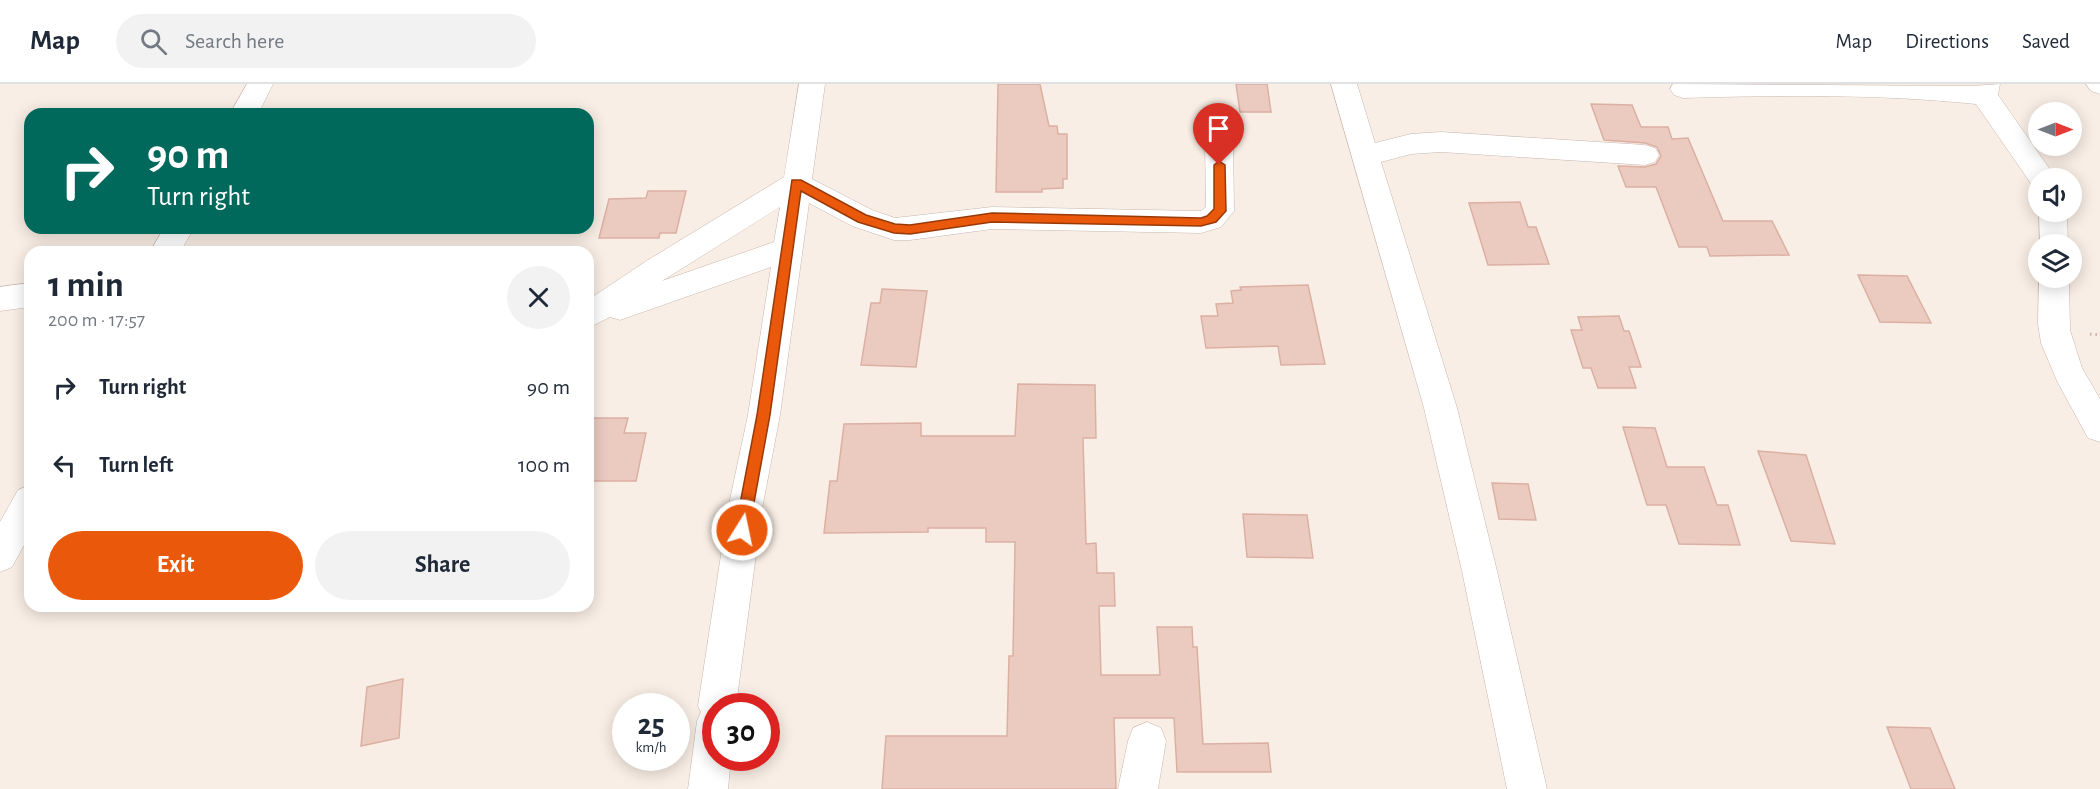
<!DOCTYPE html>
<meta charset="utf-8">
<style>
:root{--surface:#fff;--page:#f2f2f3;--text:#1f2937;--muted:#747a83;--line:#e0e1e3;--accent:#ea580c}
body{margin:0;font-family:"Alegreya Sans",sans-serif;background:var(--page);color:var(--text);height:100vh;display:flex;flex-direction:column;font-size:22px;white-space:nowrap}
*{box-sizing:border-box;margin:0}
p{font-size:20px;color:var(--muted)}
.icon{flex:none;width:33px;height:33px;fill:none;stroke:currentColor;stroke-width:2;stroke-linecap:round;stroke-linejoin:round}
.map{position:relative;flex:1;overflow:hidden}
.drawer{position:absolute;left:24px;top:162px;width:570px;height:366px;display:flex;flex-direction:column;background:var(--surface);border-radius:18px;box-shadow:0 3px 15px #0003}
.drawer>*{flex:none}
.hud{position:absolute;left:24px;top:24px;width:570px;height:126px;border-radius:18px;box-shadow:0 3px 15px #0003;background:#00695c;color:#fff;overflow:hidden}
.needle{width:39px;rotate:90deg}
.tools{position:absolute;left:2028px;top:18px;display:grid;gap:12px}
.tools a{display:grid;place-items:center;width:54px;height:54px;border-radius:50%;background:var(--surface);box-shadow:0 3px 15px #0003;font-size:30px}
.speed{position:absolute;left:612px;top:609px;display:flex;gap:12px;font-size:30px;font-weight:700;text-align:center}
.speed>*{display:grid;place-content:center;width:78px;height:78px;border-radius:50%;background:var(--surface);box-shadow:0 3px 15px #0003;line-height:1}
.speed small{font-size:15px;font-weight:400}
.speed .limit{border:9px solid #d22;background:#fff;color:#111}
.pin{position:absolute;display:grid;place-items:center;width:51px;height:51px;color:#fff;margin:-62px -26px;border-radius:50% 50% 50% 0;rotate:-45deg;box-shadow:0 0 6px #0007}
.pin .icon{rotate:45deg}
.me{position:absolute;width:66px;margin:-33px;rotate:10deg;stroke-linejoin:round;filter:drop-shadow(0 0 4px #0008)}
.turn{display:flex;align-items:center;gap:21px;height:126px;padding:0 24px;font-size:27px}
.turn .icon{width:78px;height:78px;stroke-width:2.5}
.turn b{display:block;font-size:42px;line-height:51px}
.round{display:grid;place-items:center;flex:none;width:63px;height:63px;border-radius:32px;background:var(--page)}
.head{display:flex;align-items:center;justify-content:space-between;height:102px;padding:0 24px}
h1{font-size:36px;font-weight:600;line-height:45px}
.primary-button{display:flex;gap:12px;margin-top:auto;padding:12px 24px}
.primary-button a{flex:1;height:69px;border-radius:36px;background:var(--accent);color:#fff;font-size:24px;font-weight:600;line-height:69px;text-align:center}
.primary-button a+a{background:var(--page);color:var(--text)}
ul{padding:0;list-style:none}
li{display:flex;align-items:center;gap:18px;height:78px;padding:0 24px}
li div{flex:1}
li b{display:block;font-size:22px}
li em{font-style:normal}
header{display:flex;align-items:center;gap:36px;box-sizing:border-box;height:84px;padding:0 30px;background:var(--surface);border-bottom:2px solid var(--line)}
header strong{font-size:28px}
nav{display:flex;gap:33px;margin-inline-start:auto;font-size:21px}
.search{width:420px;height:54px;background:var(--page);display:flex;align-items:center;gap:15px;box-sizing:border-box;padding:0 21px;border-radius:33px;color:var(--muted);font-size:22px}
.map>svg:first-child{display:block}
.building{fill:#ebcbc0;stroke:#dbb0a2;stroke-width:1.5}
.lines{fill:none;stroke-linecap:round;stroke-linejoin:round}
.minor-casing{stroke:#c8b5ac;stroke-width:1}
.path{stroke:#cfaea3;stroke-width:3;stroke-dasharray:1.5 4;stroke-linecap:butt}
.minor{fill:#fff;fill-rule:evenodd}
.route{fill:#ea580c;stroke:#983908;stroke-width:1.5}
</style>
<header>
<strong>Map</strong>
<div class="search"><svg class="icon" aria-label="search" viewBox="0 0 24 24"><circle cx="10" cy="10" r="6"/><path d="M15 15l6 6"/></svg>Search here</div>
<nav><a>Map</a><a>Directions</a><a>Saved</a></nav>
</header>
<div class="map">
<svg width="2100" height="705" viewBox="0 0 2100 705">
<rect width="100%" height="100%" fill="#f9eee5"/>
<path class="building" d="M998 0H1040L1049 42H1057L1058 50H1067V95H1063V104L1042 105V108H996Z
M1236 0H1267L1271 28H1240Z
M1591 20 1632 21 1641 43H1668L1672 55 1688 54 1723 137H1772L1789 171 1710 172 1707 163H1679L1656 103H1626L1618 82 1645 83 1656 80 1661 72 1657 63 1645 59 1604 56Z
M648 107H686L676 149H660L659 154H599L609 115 646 114Z
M1520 118 1528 143H1536L1549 180 1488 181 1469 119Z
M1858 191 1907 192 1931 239 1880 238Z
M1308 201 1325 280 1281 281 1278 262 1206 264 1201 232H1218L1216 220 1233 219 1231 207 1241 206 1240 203Z
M882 205 927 207 916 283 861 281 871 219H880Z
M1619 232 1624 247H1629L1641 283H1629L1636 304H1598L1591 284H1583L1571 246H1582L1578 233Z
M1018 300 1095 301 1096 354H1083L1086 460 1096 459 1097 489H1114L1115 522H1099L1101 591H1160L1157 543H1192L1193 563H1197L1203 660 1268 659 1271 688H1177L1174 634H1114L1116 705H882L886 652H1007L1009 572H1013L1015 458H986V444H928V448L824 449 830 397H837L844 340 921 339V352H1015Z
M588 334H628L624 349H646L636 397H588Z
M1623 343 1655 344 1667 383H1704L1717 421H1728L1740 461 1679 460 1666 421H1647Z
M1758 367 1806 371 1835 460 1791 457Z
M1492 399 1528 400 1536 436 1499 435Z
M1243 430 1307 431 1313 474 1247 473Z
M403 595 399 654 361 662 367 603Z
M1887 643 1930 644 1955 705H1911Z"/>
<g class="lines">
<g class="minor-casing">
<path id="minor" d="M247 0H273L258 30H230Z
M799 0H825L812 95 872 126 895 134 992 123 1201 127 1206 123 1205 58 1209 51 1219 48 1229 51 1233 58 1234 127 1221 143 1201 149 992 145 910 156H894L852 142 809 119 780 331 762 425 736 622H716V674H731L728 705H688L697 637 701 628 698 622 728 425 748 331 771 183 620 236 610 233 588 244V216L648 176 784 93ZM780 123 774 158 662 197 670 192Z
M1331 0H1357L1375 59 1411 50 1441 48 1645 61 1655 64 1659 71 1655 78 1645 81 1441 68 1411 70 1381 78 1457 324 1497 487 1547 705H1507L1462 487 1424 324Z
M1673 0 1973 2 2000 0 1998 11 2056 94H2038V103L2032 101 1976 20C1878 10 1781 11 1683 14L1674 11 1670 5Z
M2086 0H2100V10L2091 7Z
M2039 128H2067L2068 160H2040Z
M164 144H194L180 168H150Z
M2039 194H2069L2070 246 2082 284 2100 315V358L2088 354 2057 297 2041 259 2038 240Z
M30 199V223L0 227V203Z
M30 401V450L12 483 0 488V438L18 406Z
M1147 638 1161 644 1166 657 1158 705H1118L1128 657 1133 644Z"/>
</g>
<path class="path" d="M2090 250 2100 251"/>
<use href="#minor" class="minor"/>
</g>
<path class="route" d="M1219 77 1225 81 1226 127 1216 138 1201 142 992 138 910 150 894 149 858 138 801 107 770 331 749 446 747 450 742 452 737 450 735 446 757 331 792 96H801L866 131 895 140 910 141 992 129 1201 134 1207 132 1214 125V81Z"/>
</svg>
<div class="tools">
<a><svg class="needle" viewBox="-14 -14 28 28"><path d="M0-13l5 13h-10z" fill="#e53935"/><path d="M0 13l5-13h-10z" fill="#747a83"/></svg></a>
<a><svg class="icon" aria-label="sound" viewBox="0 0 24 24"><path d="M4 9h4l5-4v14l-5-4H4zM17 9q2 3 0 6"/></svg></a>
<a><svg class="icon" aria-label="layers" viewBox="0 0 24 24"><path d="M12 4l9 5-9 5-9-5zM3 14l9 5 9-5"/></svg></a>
</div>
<div class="speed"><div>25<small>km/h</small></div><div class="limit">30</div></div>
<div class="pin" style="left:1219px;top:81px;background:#d93025"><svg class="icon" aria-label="arrive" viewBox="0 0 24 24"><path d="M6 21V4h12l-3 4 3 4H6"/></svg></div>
<svg class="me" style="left:742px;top:446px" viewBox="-20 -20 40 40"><circle r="17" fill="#ea580c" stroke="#fff" stroke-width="3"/><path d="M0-11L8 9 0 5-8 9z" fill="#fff"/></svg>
<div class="hud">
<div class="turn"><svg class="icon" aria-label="right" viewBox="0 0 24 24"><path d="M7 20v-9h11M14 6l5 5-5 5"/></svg><div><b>90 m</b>Turn right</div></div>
</div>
<section class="drawer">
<div class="head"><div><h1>1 min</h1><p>200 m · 17:57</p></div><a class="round"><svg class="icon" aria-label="close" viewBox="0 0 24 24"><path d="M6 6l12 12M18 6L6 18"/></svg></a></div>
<ul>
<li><svg class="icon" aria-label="right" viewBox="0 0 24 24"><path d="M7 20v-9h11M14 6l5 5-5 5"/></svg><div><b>Turn right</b></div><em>90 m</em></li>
<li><svg class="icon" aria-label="left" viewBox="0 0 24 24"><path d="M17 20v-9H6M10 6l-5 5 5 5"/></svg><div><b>Turn left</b></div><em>100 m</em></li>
</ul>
<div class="primary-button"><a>Exit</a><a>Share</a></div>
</section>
</div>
